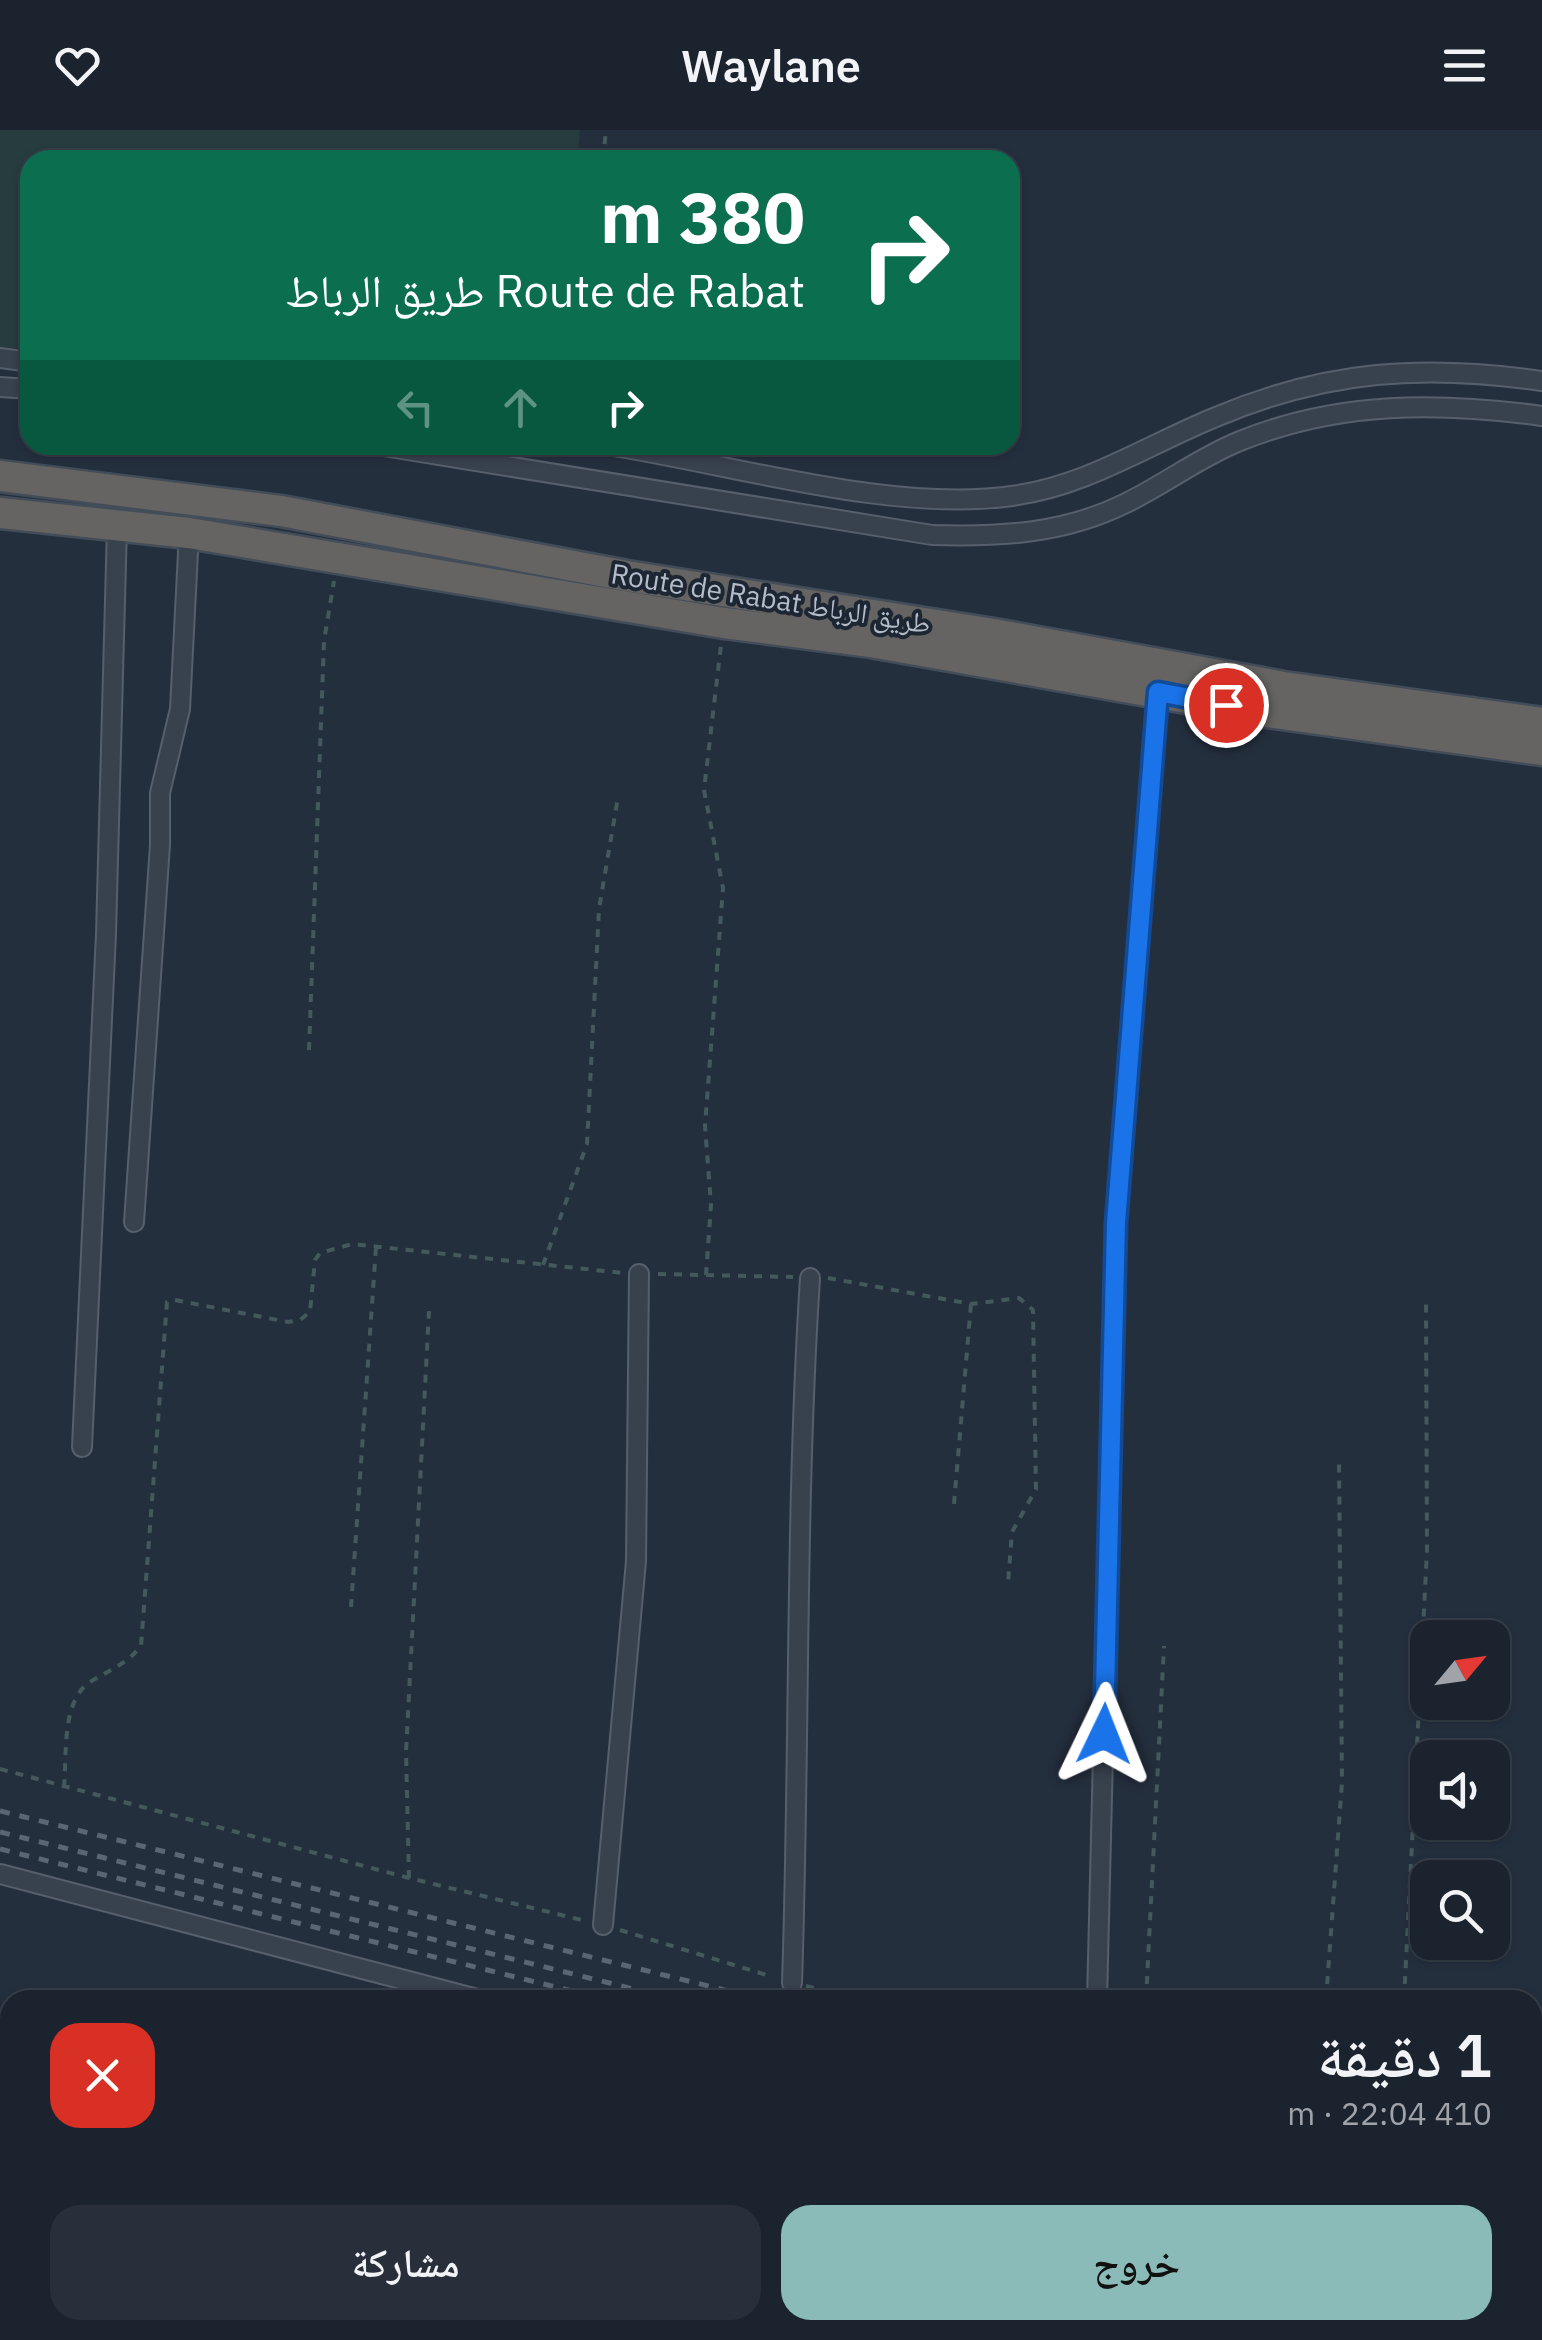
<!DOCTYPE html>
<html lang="ar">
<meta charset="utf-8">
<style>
:root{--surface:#1b232e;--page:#282f3a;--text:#f1f3f6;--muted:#a0a4aa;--line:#39404a;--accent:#8bbbb9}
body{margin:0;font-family:"IBM Plex Sans","Noto Naskh Arabic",sans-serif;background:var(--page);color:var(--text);direction:rtl;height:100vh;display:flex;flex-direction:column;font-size:38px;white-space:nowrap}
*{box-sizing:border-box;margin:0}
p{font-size:32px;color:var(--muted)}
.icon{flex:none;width:55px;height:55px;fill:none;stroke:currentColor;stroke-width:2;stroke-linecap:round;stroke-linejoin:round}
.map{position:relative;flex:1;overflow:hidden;direction:ltr}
.side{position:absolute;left:0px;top:1860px;width:1542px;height:350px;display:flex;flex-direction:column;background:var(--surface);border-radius:30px 30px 0 0;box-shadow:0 2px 8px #0004,0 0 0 2px var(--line);direction:rtl}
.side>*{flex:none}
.banner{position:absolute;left:20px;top:20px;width:1000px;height:305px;border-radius:30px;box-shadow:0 2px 8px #0004,0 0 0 2px var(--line);direction:rtl;background:#0b6e4f;color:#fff;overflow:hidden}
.needle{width:65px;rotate:61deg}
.buttons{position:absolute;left:1410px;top:1490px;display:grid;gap:20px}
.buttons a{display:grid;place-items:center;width:100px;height:100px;border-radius:20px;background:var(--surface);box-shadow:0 2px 8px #0004,0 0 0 2px var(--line);font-size:50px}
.pin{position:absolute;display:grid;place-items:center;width:85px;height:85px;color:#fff;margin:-42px;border:5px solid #fff;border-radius:50%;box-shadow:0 2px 10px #0007}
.me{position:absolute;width:110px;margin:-55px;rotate:2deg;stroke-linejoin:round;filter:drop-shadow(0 0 8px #0008)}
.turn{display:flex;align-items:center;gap:35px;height:210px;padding:0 50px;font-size:45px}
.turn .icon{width:130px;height:130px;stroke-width:2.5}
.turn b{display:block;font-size:70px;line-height:85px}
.lanes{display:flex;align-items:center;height:95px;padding:0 50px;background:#0003;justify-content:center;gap:50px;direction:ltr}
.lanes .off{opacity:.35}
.round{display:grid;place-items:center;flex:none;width:105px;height:105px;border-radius:30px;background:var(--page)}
.headline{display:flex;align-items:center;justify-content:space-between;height:170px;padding:0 50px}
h1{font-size:60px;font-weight:600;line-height:75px}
.button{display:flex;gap:20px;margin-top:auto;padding:20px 50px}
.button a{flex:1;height:115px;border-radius:30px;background:var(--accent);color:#111;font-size:40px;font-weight:600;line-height:115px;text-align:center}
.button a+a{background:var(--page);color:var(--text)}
header{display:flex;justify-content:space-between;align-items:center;height:130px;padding:0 50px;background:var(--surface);font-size:45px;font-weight:600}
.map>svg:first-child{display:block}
.green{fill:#263c3f}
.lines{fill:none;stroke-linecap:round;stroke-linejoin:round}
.minor-casing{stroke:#565f6c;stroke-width:22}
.trunk-casing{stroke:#434c59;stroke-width:35}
.path{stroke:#44595c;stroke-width:4;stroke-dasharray:8 8;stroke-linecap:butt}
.minor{stroke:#38414e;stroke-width:18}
.trunk{stroke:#656462;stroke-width:30}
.rail{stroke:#5a6575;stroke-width:5;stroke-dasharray:10 10;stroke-linecap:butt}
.route-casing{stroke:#114b97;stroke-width:25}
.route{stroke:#1a73e8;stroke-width:18}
.labels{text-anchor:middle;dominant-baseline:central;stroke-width:8;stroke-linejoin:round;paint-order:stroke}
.street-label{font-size:28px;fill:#b4bcc9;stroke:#1d2633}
</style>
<header><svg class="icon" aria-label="menu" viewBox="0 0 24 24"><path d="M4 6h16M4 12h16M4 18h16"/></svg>Waylane<svg class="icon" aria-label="heart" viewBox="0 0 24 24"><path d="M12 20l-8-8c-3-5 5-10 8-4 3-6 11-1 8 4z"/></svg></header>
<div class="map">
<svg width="1542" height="2210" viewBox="0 0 1542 2210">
<rect width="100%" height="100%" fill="#242f3e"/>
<path class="green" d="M0 0H580L577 30H30V219L0 217Z"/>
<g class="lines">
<g class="minor-casing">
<path id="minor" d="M0 228 30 232
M0 257 30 259
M377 315 932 405C1000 407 1064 404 1126 373 1165 354 1200 327 1240 311 1339 271 1439 272 1542 286
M607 315C731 334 890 383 1012 366 1087 356 1147 315 1216 287 1327 240 1424 234 1542 251
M134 1092 160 715V663L180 579 189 403
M82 1317 106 804 117 396
M0 1744 481 1870
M603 1795 636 1431 639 1144
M792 1853C800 1618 795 1382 810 1148
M1097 1870 1116 1093 1157 562
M1532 2034 1542 2036
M1532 2115 1542 2117"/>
</g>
<g class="trunk-casing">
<path id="trunk" d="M0 346 281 381 627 446 994 504 1284 557 1542 593
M0 383 189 403 724 493 871 512 1260 581 1542 620"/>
</g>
<path class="path" d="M603 30 606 0
M309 920 324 511 334 451
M543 1135 587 1014 599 779 618 667
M658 1144 793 1147
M706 1145 711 1075 705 996 723 758 704 660 721 515
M828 1148 971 1174 1019 1168 1033 1180 1036 1359 1012 1402 1008 1453
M954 1374 971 1174
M351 1477 376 1117
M0 1639 409 1748 586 1791
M64 1657C67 1626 61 1571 90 1552 109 1540 126 1535 141 1516L167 1172 175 1170 288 1192 300 1190 310 1182 315 1130 320 1123 352 1114 623 1143
M409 1748 406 1622 429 1181
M620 1800 773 1847
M806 1856 860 1870
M345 1870 349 1855
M1146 1870 1164 1516
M1326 1870 1342 1652 1339 1328
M1404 1870 1427 1421 1426 1168
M792 2210 793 2200
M1044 2210 1045 2200
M1418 2210 1420 2200"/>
<use href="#minor" class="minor"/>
<use href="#trunk" class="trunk"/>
<path class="rail" d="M0 1681 765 1870
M0 1702 678 1870
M0 1719 608 1870
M1532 2055 1542 2058
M1532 2082 1542 2084"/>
</g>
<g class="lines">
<g class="route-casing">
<path id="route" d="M1104 1604 1116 1093 1158 562 1226 575"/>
</g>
<use href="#route" class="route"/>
</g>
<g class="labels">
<g class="street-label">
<text transform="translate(771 468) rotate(9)">Route de Rabat طريق الرباط</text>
</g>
</g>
</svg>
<div class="buttons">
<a><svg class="needle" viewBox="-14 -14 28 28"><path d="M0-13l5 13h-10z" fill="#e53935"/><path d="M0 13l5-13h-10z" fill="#a0a4aa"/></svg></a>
<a><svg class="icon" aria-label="sound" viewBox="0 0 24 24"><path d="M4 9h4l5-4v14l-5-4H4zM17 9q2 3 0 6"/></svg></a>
<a><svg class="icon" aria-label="search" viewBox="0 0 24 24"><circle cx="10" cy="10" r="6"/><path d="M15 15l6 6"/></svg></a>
</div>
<div class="pin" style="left:1226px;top:575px;background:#d93025"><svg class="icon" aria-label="arrive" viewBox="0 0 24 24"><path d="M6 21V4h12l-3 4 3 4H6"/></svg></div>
<svg class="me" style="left:1104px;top:1604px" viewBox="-20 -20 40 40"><path d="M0-17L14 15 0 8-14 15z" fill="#1a73e8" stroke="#fff" stroke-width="4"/></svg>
<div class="banner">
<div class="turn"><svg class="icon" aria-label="right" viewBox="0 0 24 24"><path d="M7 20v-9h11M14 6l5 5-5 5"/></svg><div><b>380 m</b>Route de Rabat طريق الرباط</div></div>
<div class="lanes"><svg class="icon off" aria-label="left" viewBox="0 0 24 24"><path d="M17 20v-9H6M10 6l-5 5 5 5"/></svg><svg class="icon off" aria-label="ahead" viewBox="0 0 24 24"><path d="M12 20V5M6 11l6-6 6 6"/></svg><svg class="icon" aria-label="right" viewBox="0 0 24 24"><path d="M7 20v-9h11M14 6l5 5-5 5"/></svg></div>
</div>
<section class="side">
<div class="headline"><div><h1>1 دقيقة</h1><p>410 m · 22:04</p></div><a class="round" style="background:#d93025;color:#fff"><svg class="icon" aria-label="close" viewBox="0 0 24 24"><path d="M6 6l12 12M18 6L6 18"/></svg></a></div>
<div class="button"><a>خروج</a><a>مشاركة</a></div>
</section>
</div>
